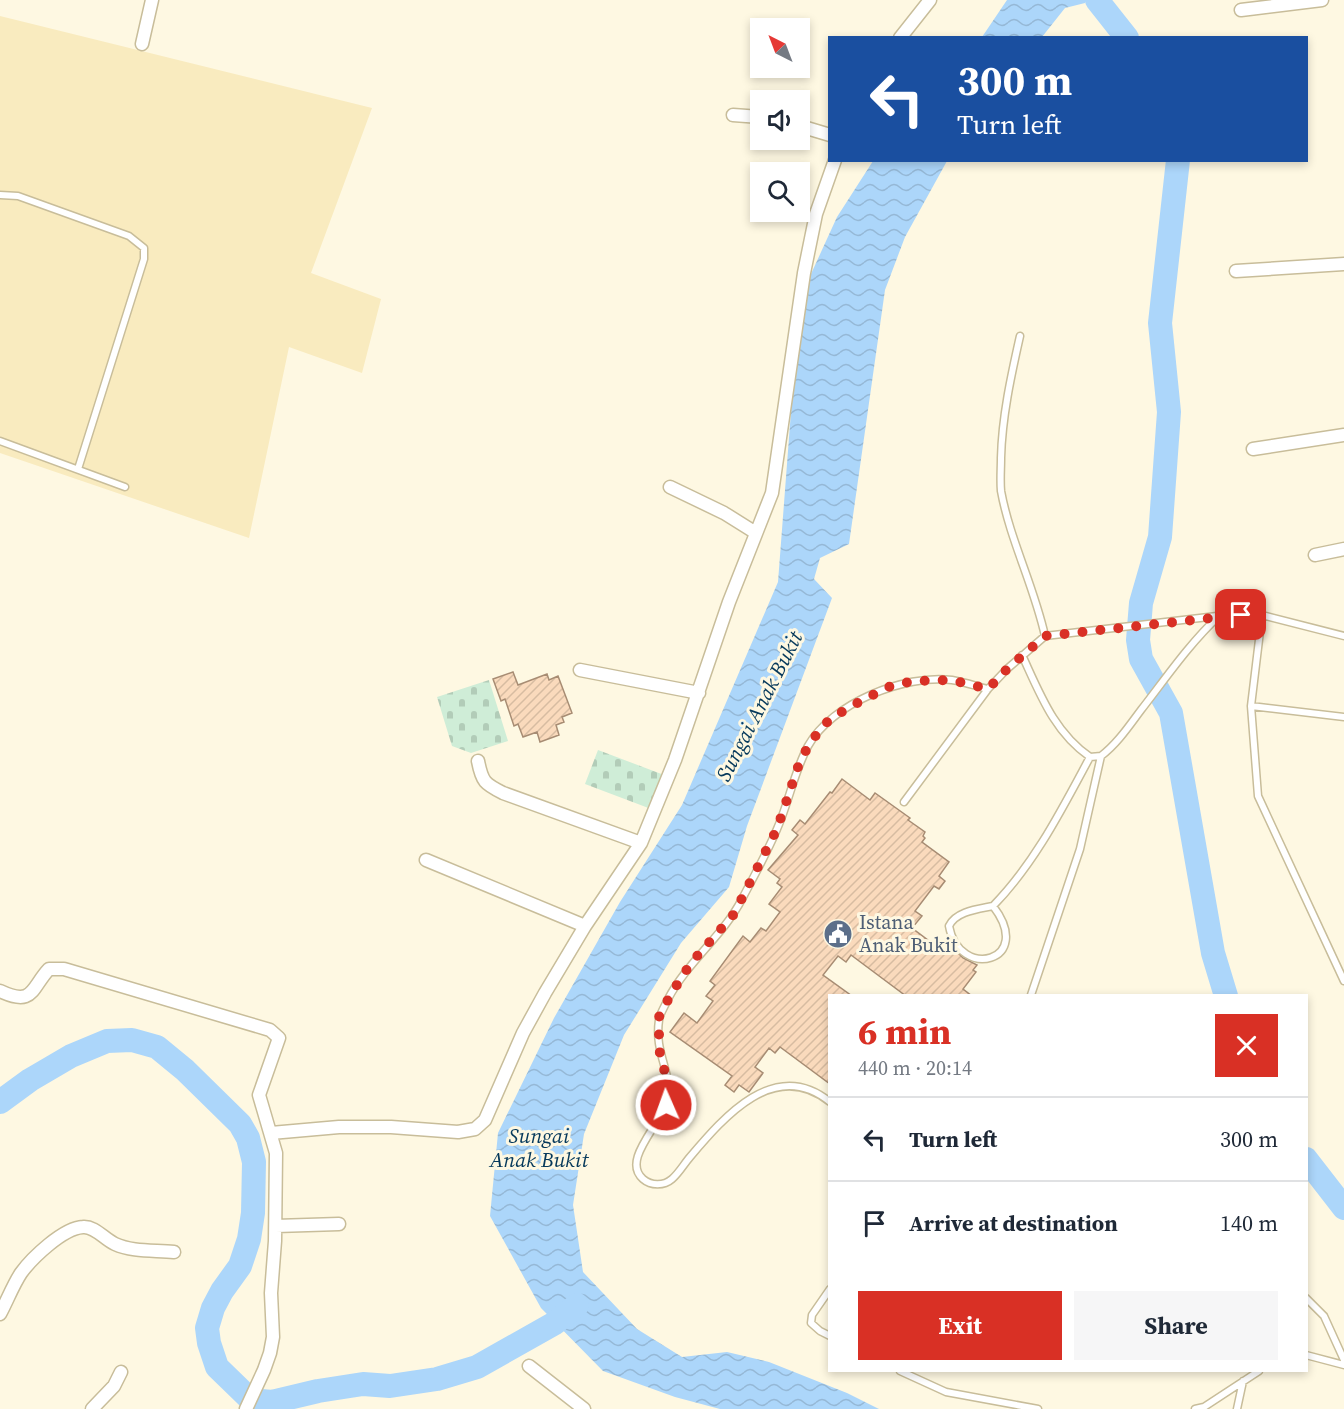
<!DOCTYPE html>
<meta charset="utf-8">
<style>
:root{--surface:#fff;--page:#f6f6f7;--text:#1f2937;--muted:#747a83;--line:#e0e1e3;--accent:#d93025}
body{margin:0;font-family:"Source Serif 4",serif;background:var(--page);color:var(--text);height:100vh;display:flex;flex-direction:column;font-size:22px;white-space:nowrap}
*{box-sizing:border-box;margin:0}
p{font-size:20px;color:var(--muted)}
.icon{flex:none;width:33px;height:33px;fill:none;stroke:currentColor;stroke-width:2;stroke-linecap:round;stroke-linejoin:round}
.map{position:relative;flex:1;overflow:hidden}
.details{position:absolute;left:828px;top:994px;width:480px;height:378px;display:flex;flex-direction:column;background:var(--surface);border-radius:0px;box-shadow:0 3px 9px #0003}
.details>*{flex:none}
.hud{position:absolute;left:828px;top:36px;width:480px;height:126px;border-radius:0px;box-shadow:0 3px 9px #0003;background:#1a4fa0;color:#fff;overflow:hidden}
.needle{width:39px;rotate:318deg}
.controls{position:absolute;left:750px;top:18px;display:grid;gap:12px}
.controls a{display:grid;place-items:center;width:60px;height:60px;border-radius:0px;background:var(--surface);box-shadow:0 3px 9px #0003;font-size:30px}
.pin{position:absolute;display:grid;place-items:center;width:51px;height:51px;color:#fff;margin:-26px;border-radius:12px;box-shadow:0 3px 9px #0006}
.me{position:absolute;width:66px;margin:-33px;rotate:358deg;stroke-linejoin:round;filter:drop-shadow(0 0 4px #0008)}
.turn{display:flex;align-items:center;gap:21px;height:126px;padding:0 30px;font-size:27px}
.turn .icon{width:78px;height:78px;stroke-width:2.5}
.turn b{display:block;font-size:42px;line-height:51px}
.round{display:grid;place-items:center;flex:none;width:63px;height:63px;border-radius:0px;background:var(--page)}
.overview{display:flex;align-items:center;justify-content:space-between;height:102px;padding:0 30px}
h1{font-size:36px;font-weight:700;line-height:45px;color:var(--accent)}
.primary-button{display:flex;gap:12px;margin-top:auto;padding:12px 30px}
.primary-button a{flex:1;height:69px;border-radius:0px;background:var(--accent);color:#fff;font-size:24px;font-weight:700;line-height:69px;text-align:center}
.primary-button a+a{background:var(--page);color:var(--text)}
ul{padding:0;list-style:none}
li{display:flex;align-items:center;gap:18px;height:84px;padding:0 30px;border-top:2px solid var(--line)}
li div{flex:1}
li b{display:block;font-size:22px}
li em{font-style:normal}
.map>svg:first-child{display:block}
.built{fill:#f9ebbf}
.cemetery{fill:url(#cemetery-stones)}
.water{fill:url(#water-waves)}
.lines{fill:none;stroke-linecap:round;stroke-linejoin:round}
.river{stroke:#acd6fa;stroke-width:24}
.building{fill:url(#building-hatch);stroke:#a78c73;stroke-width:1.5}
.lane-casing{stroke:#c8bd9a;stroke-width:9}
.street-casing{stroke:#c8bd9a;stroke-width:15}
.lane{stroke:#fff;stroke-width:6}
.street{stroke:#fff;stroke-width:12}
.route{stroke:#d93025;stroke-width:10;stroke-dasharray:0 18}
.labels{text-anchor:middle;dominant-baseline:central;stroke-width:6;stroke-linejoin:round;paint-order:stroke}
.service-label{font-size:20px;fill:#4e5e75;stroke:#fef8e2;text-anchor:start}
.water-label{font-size:21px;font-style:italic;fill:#06395b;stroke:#fef8e2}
</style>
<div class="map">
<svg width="1344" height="1409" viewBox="0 0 1344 1409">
<defs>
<pattern id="cemetery-stones" width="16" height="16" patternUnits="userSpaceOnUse" patternTransform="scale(1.5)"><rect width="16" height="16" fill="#cfedd7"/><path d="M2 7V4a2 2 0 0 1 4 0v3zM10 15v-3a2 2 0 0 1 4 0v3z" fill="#b2ccb8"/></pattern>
<pattern id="water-waves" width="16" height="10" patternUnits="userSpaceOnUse" patternTransform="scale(1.5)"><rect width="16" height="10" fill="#acd6fa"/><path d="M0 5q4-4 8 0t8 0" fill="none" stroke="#95b8d6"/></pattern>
<pattern id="building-hatch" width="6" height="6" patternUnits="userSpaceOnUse" patternTransform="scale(1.5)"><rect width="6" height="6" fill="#fadabc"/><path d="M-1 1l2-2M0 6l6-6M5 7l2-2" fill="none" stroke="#d7bca1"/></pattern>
</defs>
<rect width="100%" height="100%" fill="#fef8e2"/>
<path class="built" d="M0 16 372 108 311 273 381 299 362 373 289 347 249 538 0 453Z"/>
<path class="cemetery" d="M489 680 508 741 471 753 452 746 437 697Z
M598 750 672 778 659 812 585 784Z"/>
<path class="water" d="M1007 0H1087L1085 3 1065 8 1042 37H982Z
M873 161H947L905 237 885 290 849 544 820 558 814 579 832 598 747 826 729 887 681 943 624 1035 584 1134 573 1205 583 1272 637 1329 682 1357 727 1352 769 1362 847 1393 879 1409H720L675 1397 603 1371 541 1308 490 1216 498 1133 554 1018 620 902 682 805 778 582 795 359 811 274 837 217Z"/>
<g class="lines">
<path class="river" d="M1097 0 1127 38
M1178 160 1160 323 1169 412 1160 537 1141 603 1138 640 1141 659 1171 713 1213 953 1226 996
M0 1102 30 1080 71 1056 107 1041 132 1040 157 1047 185 1070 240 1124 248 1138 254 1162 253 1213 249 1239 240 1266 222 1291 213 1308 207 1328 209 1343 217 1367 251 1400 272 1402 318 1391 363 1384 390 1386 437 1379 477 1367 555 1323 577 1305
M1306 1159 1344 1208"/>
</g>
<path class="building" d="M513 672 518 685 547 674 549 680 558 676 572 713 562 717 564 722 556 725 559 735 540 742 537 732 523 737 518 724 514 726 505 699 501 701 493 679Z
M842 779 870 800 875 793 910 818 908 820 925 832 923 836 925 838 922 842 949 862 939 876 945 881 939 889 934 886 915 911 922 916 912 928 944 952 945 950 951 953 954 949 963 958 977 965 973 970 976 972 963 989 972 996H906L851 955 846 962 838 956 823 975 852 996H830V1084L780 1047 775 1053 769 1048 755 1067 763 1073 749 1092 739 1085 734 1092 725 1085 732 1076 670 1032 684 1013 697 1023 713 1001 706 996 715 985 710 981 743 936 750 942 761 928 766 931 780 912 769 904 782 887 777 883 780 879 768 870 798 835 792 830 800 820 805 824 830 792 832 793Z"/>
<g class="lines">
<g class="lane-casing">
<path id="lane" d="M0 195 18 196 129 236 144 248V259L78 469
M1020 336C1011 376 1002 417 1001 458 1001 469 1000 480 1001 491 1010 540 1034 586 1045 636
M0 441 125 487
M1262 615 1251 706 1258 796 1344 981
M1022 655C1040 694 1054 732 1090 757L1101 756
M1251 706 1344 717
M904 802 988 689 1007 669 1045 636 1217 616
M993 906C1035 863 1062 809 1090 757
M993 906C1036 962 959 981 949 926 956 911 979 909 993 906Z
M1031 995 1080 849 1101 756C1117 744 1129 726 1141 710 1166 678 1189 644 1219 616L1262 615 1344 636
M830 1102C775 1057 724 1117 690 1157 684 1164 679 1173 672 1179 664 1186 651 1186 643 1179 618 1157 672 1117 669 1088 666 1063 655 1048 659 1020 660 1013 665 1006 668 999 688 961 723 936 742 899 754 876 767 853 777 829 789 802 794 772 808 746 832 703 904 674 952 680 964 682 976 686 988 689
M830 1289 812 1315 811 1323 820 1331 830 1336
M1306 1298 1324 1316 1344 1360
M1306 1355 1344 1365
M900 1371 946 1392 1038 1409
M1195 1409 1204 1407 1259 1371
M1237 1409 1243 1381"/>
</g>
<g class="street-casing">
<path id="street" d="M1241 10 1322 0
M900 38 930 0
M142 44 152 0
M733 115 760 117
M800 126 830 135
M1236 271 1344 264
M1253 449 1344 435
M670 487 724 513 756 533
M1315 555 1344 549
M580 670 699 693
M478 761C482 782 485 784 503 793L641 843
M426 860 585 926
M0 991C34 1007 31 988 49 969H64L270 1030 279 1038 259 1095 276 1153 275 1241 271 1293 273 1337 270 1353 264 1370 246 1409
M271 1133 339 1127H391L458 1132 475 1129 485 1120 523 1033 545 993 585 926 641 843 675 760 729 602 772 493 804 273 816 214 835 160
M276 1226 339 1224
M0 1314C7 1301 13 1285 21 1273 32 1258 63 1228 83 1227 95 1226 104 1239 115 1244 132 1252 155 1250 174 1252
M529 1366 584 1409
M92 1409 114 1386 121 1372"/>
</g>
<use href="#lane" class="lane"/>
<use href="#street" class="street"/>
</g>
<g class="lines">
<path class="route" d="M666 1105 669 1089 659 1049V1017L671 994 691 963 734 914 777 829 798 767 809 744 826 723 846 709 888 687 913 681 951 680 988 689 1007 669 1045 636 1241 615"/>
</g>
<defs>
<g id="civic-disc" transform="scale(1.5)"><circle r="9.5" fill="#5c6f8a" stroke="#fef8e2"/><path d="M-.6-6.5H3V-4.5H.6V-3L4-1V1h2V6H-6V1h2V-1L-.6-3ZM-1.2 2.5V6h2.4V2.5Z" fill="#fff"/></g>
</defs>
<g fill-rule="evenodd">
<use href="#civic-disc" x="838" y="934"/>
</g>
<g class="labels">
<g class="service-label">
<text x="859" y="922">Istana<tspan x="859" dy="23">Anak Bukit</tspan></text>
</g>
<g class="water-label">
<text transform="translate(759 706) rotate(-63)">Sungai Anak Bukit</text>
<text x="539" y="1135">Sungai<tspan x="539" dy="24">Anak Bukit</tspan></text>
</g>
</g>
</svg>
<div class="controls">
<a><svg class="needle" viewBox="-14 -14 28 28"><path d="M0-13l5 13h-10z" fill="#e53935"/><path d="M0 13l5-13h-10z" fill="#747a83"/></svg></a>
<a><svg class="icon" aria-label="sound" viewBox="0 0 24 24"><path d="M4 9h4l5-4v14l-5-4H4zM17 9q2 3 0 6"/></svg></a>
<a><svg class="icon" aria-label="search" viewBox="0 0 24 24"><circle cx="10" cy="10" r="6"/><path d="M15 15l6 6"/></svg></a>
</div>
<div class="pin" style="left:1241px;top:615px;background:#d93025"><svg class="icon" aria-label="arrive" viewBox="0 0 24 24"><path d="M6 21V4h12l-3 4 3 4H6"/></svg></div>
<svg class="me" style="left:666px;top:1105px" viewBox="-20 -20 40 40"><circle r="17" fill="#d93025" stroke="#fff" stroke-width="3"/><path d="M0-11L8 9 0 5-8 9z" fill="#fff"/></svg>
<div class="hud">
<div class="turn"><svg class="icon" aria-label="left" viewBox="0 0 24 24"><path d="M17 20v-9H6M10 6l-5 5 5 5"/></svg><div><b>300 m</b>Turn left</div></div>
</div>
<section class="details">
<div class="overview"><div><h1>6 min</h1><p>440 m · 20:14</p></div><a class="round" style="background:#d93025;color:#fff"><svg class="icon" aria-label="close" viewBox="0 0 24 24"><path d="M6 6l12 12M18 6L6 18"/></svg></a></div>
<ul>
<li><svg class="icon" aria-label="left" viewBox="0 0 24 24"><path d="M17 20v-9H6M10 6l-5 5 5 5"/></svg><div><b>Turn left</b></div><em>300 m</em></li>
<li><svg class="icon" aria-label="arrive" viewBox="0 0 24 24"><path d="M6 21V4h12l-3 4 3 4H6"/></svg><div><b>Arrive at destination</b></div><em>140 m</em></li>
</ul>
<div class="primary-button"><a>Exit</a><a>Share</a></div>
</section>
</div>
